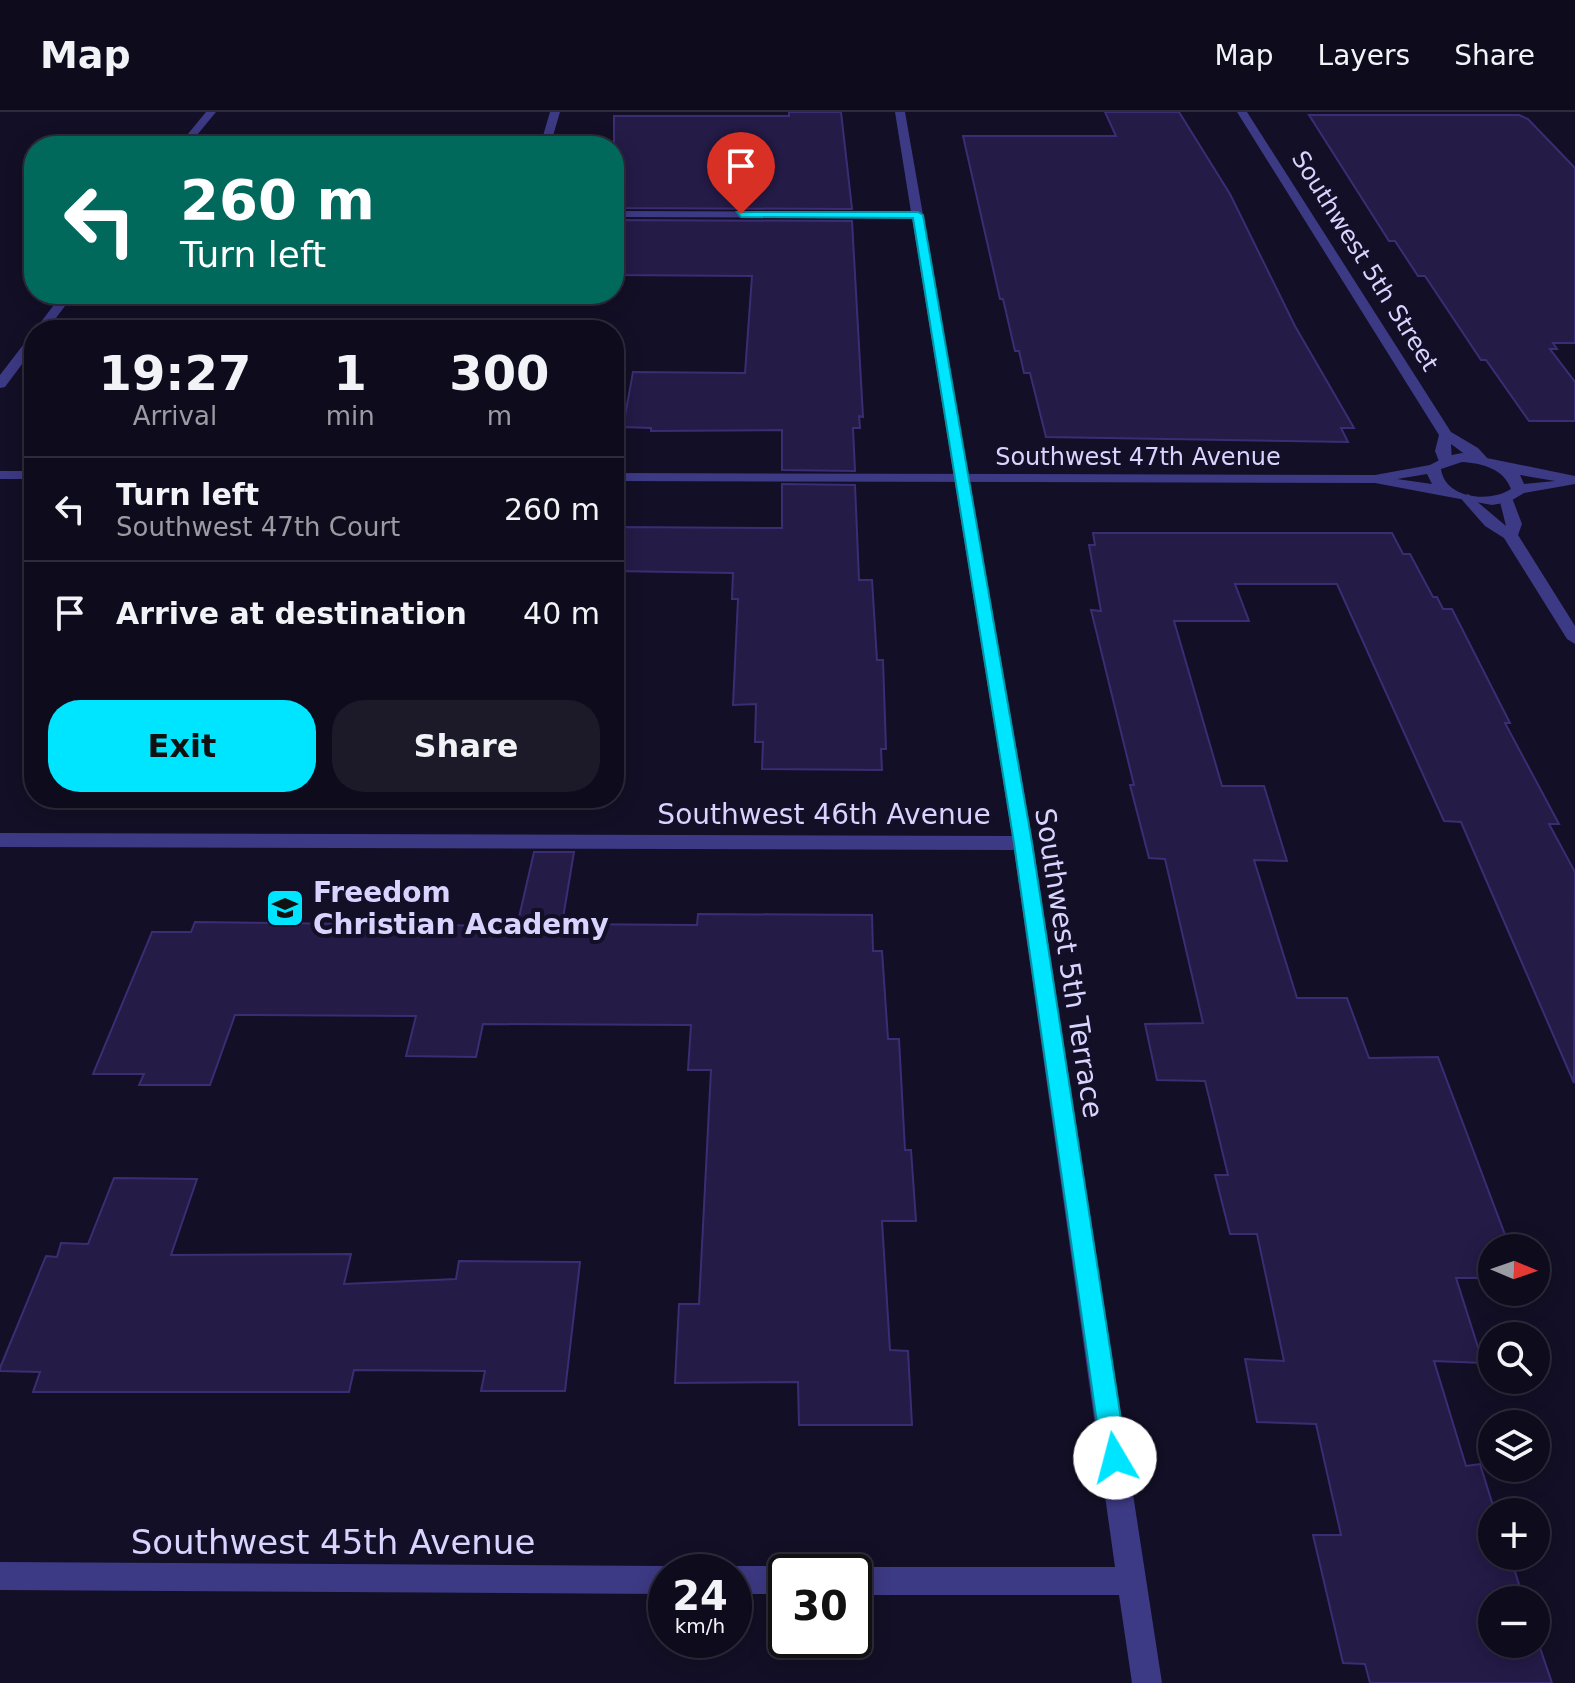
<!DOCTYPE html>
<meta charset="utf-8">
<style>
:root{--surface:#0e0b1c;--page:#1c1929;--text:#f1f3f6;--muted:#9b9ba3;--line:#2e2b3b;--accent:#00e5ff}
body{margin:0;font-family:"DejaVu Sans",sans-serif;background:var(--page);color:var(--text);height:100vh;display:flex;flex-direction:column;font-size:30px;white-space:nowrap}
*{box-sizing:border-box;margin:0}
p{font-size:26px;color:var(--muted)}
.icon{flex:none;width:44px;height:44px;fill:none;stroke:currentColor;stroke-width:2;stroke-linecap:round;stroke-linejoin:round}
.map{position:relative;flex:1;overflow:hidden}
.panel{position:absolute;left:24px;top:208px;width:600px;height:488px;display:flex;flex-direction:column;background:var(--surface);border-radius:32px;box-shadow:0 4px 20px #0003,0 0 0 2px var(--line)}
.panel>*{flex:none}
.guide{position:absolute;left:24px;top:24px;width:600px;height:168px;border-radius:32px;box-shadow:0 4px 20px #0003,0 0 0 2px var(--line);background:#00695c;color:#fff;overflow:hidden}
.needle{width:52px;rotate:92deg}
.buttons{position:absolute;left:1478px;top:1122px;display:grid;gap:16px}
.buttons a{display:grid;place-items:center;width:72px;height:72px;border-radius:50%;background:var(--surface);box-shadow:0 4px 20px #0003,0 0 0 2px var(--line);font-size:40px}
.speed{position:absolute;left:648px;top:1442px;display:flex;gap:16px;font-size:40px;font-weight:700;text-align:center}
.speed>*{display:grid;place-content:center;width:104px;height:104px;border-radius:50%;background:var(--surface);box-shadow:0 4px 20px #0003,0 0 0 2px var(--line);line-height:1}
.speed small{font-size:20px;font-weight:400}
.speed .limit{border:4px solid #111;border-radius:12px;background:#fff;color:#111}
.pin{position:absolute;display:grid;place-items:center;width:68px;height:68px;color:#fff;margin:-82px -34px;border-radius:50% 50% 50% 0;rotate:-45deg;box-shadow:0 0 8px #0007}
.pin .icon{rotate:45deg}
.me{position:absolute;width:88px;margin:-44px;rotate:352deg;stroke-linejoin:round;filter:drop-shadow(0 0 6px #0008)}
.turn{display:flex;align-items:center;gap:28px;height:168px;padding:0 24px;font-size:36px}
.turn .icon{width:104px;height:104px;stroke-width:2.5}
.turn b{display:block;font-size:56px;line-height:68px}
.eta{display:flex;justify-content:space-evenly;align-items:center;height:136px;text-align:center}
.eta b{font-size:48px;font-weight:600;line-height:56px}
.primary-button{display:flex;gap:16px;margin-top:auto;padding:16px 24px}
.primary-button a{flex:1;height:92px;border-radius:32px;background:var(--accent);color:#111;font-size:32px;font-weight:600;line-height:92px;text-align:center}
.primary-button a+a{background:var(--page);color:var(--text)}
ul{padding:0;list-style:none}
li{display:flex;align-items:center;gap:24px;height:104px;padding:0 24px;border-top:2px solid var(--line)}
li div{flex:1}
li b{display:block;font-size:30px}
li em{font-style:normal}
header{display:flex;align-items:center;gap:48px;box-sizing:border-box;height:112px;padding:0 40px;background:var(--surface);border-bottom:2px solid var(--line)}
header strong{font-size:38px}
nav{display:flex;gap:44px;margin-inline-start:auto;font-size:28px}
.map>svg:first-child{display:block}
.building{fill:#241b47;stroke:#3b2d73;stroke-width:2}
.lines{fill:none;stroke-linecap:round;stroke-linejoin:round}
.minor{fill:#3d3a85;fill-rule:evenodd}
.tertiary{fill:#3d3a85;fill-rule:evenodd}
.route{fill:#00e5ff;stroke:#0095a6;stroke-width:2}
.labels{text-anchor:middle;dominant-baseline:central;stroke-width:8;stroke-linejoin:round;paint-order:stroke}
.far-street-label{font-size:24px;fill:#d9d4ff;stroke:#130f26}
.street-label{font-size:28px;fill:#d9d4ff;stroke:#130f26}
.poi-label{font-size:28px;font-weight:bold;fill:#d9d4ff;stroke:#130f26;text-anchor:start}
.near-street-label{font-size:34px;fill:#d9d4ff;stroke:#130f26}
</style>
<header>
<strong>Map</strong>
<nav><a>Map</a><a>Layers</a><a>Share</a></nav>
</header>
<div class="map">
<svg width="1575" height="1571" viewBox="0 0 1575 1571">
<rect width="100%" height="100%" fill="#130f26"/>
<path class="building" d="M789 0H841L852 97 614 96V4H789Z
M1105 0H1179L1230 82 1295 214 1354 316H1341L1348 330 1046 325 1030 261H1024L1019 239H1015L1003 187H1000L963 24H1116Z
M1309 3H1519L1528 7 1575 56V231H1553L1557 237H1550L1575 270V309H1529L1486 248H1481L1425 164H1418L1395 129H1389Z
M614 108 852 109 863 305 859 304 860 316H853L855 359 782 358V318L651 319V316L623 315 633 260 745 261 752 164 614 163Z
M782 372 855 373 859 468H872L877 548H883L886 637H881L882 658 762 657 763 630H755L756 592 733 593 738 487H732L733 461 614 459V415L782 416Z
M1093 421H1392L1403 442H1410L1433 485H1437L1443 497H1452L1510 611H1505L1559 712H1549L1575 760 1574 971 1461 710 1444 709 1337 472H1235L1249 509H1174L1222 674H1264L1287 749 1254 748 1297 886H1347L1369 946 1438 945 1510 1136H1492V1166H1456L1483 1251 1434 1249 1466 1354 1480 1352 1495 1400H1492V1444H1510L1524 1488H1492V1532H1536V1524L1552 1571H1370L1365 1552 1343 1551 1313 1423H1341L1316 1312 1257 1310 1245 1247 1284 1249 1257 1122H1230L1215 1063H1228L1205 969 1157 968 1145 912 1203 911 1165 747 1149 746 1130 673H1134L1091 498 1101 499 1089 433H1095Z
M534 740H574L562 812 697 813 698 802 872 803 873 839H882L888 927H899L905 1038H911L916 1109H882L890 1238 908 1239 912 1313H799L798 1270 675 1271 679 1192H699L711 958H688L691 913 483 912 476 945 406 944 416 904 235 903 210 973H139L144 962H93L152 820H191L195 810 517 814Z
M114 1066 197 1067 171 1143 351 1142 344 1172 456 1167 459 1149 580 1150 565 1279H481L485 1259 354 1258 349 1280H33L40 1260 0 1259V1256L46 1144 57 1145 61 1131 88 1132Z"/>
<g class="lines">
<path class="minor" d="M206 0H216L188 34H178Z
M550 0H560L550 34H540Z
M895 0H905L1033 731 1162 1571H1132L1119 1483H854V1460H843L854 1455H1115L1014 738 0 735V721L1012 724 912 106 614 105V99L911 100Z
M1237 0H1247L1451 320 1478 336 1490 349 1488 352H1478L1451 332 1452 349 1440 352 1435 339 1439 323Z
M62 182H74L47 218H35Z
M34 223V236L5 275 0 276V263L30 224Z
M1468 382 1506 414 1499 386 1506 382 1511 383 1522 412 1518 423 1575 514V532L1567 527 1504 426 1485 414 1463 389 1461 386Z
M0 1450 666 1454 677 1460H666V1482L0 1478Z
M734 1454H786L797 1460H786V1482H734V1460H723Z"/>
<path class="tertiary" d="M1462 341 1575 364V372L1524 381 1509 390 1492 393 1375 371 614 369V361L1375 363 1430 353 1447 344ZM1462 350C1482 351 1504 357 1511 377 1490 391 1445 387 1441 357ZM1427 362 1432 372 1397 367ZM1520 363 1555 369 1524 372Z
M0 359H34V367H0Z"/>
</g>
<path class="route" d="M737 100H918L923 103 1032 731 1127 1346 1124 1355 1115 1358 1106 1355 1102 1346 1014 731 913 106 741 105Z"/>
<defs>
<g id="school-square" transform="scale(2)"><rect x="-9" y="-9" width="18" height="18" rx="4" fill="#00e5ff" stroke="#130f26"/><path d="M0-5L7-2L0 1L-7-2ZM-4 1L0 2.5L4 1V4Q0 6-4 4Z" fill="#111"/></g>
</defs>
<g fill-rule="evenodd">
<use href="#school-square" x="285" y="796"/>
</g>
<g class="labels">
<g class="far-street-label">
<text transform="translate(1365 149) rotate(58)">Southwest 5th Street</text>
<text x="1138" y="345">Southwest 47th Avenue</text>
</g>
<g class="street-label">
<text x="824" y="702">Southwest 46th Avenue</text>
<text transform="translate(1069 851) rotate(81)">Southwest 5th Terrace</text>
</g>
<g class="poi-label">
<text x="313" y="780">Freedom<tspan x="313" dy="32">Christian Academy</tspan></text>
</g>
<g class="near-street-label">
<text x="333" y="1430">Southwest 45th Avenue</text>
</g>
</g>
</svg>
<div class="buttons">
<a><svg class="needle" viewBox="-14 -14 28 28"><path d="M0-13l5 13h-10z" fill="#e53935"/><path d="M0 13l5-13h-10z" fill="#9b9ba3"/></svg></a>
<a><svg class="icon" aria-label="search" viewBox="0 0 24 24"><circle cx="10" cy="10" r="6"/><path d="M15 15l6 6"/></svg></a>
<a><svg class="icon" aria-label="layers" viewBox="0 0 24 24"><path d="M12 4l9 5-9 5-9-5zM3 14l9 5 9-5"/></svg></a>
<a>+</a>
<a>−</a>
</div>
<div class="speed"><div>24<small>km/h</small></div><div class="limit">30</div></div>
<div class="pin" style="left:741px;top:102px;background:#d93025"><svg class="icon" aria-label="arrive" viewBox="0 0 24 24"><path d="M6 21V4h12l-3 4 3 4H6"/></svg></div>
<svg class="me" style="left:1115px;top:1346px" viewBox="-20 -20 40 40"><circle r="19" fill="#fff"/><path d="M0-13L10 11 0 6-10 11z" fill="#00e5ff"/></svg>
<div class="guide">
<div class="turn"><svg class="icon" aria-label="left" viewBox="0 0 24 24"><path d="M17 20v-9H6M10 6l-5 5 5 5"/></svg><div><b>260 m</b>Turn left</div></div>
</div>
<section class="panel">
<div class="eta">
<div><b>19:27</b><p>Arrival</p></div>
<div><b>1</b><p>min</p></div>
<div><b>300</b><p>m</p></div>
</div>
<ul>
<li><svg class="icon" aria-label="left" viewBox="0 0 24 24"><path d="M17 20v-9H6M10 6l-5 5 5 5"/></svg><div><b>Turn left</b><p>Southwest 47th Court</p></div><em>260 m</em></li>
<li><svg class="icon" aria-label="arrive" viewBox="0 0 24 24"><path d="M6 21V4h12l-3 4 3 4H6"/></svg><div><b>Arrive at destination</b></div><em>40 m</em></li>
</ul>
<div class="primary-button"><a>Exit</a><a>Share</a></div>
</section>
</div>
